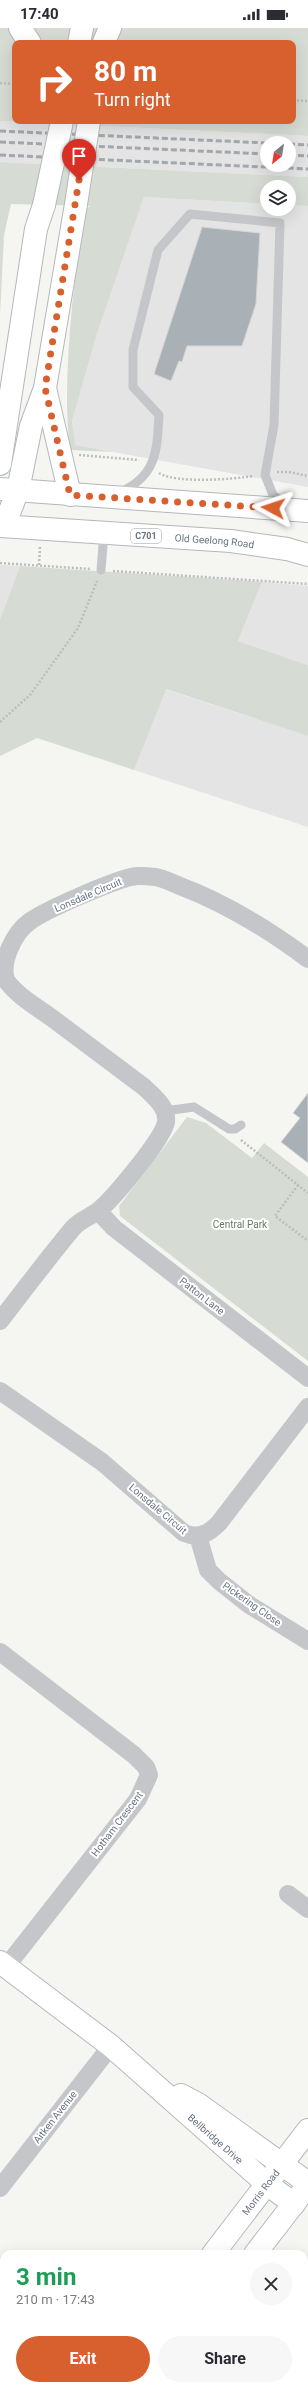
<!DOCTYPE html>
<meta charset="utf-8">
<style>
:root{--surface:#fff;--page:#f7f7f7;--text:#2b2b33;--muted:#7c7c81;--accent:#d8602f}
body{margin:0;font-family:Roboto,sans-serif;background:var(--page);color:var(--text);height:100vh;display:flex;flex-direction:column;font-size:15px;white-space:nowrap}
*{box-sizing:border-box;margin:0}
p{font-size:13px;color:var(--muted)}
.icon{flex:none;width:22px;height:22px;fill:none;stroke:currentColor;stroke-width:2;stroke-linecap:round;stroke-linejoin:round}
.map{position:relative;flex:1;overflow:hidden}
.drawer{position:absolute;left:0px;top:2222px;width:308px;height:140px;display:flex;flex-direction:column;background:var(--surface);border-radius:12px 12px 0 0;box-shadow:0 4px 16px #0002}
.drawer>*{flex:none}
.hud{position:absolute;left:12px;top:12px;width:284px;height:84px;border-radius:8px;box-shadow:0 4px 16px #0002;background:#d8602f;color:#fff;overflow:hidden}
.needle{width:26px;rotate:210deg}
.controls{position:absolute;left:260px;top:108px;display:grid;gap:8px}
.controls a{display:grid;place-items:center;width:36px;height:36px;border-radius:50%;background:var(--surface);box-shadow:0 4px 16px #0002;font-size:20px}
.pin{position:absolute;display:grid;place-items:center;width:34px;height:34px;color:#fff;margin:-41px -17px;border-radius:50% 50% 50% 0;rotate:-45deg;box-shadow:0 0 4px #0007}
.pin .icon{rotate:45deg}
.me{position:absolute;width:44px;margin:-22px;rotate:275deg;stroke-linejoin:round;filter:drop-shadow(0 0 3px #0008)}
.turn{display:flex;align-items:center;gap:14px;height:84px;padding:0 16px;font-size:18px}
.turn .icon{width:52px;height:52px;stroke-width:2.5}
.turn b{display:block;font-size:28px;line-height:34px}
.round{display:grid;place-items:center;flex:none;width:42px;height:42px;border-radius:21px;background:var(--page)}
.overview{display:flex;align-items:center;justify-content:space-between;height:68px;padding:0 16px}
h1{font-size:24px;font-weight:700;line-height:30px;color:#1e9e55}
.button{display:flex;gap:8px;margin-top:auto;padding:8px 16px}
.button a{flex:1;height:46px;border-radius:24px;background:var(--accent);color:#fff;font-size:16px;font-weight:700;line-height:46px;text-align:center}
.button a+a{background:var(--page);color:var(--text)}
.status{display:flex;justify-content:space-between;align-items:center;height:28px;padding:0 20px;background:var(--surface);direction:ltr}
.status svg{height:11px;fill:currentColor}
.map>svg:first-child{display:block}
.built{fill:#e3e4e3;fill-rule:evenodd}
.green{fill:#d6dcd3;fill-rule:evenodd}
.building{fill:#aab1b6;stroke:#d6d7d4}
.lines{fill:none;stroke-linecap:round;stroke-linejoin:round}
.secondary-casing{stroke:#b4b8bc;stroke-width:24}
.primary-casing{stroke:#b4b8bb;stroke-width:24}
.highway-casing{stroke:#b4b7ba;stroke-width:24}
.path{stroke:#bbbdbf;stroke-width:2.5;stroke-dasharray:2 2;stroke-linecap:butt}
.lane{stroke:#c4c6ca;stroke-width:9}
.street{stroke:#c4c6ca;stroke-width:18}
.secondary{stroke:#fff;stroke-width:22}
.primary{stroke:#fff;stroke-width:22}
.highway{stroke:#fff;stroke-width:22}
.rail{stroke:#a2a7ac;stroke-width:3;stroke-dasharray:6 3;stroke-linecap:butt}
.primary-bridge-casing{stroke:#b4b8bb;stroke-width:24;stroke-linecap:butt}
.primary-bridge{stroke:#fff;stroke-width:22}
.route{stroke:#d8602f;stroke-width:7;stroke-dasharray:0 12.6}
.labels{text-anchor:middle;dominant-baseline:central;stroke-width:4;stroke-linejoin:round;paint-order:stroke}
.shield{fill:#fff;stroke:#949da7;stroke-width:1}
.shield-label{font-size:9px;font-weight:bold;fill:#667381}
.street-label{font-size:10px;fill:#667381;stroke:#fff}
.park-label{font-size:10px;fill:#677964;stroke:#fff}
</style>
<div class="status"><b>17:40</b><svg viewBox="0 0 49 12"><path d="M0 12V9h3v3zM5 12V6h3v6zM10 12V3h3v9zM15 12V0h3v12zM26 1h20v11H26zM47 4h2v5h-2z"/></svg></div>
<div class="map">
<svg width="308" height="2362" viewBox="0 0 308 2362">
<rect width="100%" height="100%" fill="#f5f5f2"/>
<path class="built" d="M0 93 308 108V149L0 134ZM267 115H289V137H267Z
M144 169 267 176V181H289V177L308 178V459L74 417 72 393 97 306Z
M0 537 20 538 0 591Z
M262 554 308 558V637L238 613Z
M165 661 308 708V799L134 742Z"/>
<path class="green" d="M0 0H308V108L0 93ZM15 15H293V93H15Z
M0 134 308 149V178L289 177V159H267V176L144 169 97 306 72 393 75 417 113 424 70 422C64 374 68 326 72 278 76 246 79 213 84 181L91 178 11 176 4 207 0 287Z
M20 538 262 554 238 613 308 637V708L166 661 134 742 37 710 0 728V591Z
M187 1089 206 1095 252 1130 264 1115 308 1149V1333L120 1188 119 1178Z"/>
<path class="building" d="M202 199 260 205 256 276 242 318H187L182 334 179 333 171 353 154 346Z
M308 1065V1135L281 1114 300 1090 293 1085Z"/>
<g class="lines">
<g class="secondary-casing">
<g id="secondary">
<path id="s1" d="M0 1934 111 2018 267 2156 294 2176"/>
<path d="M181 2067 198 2076 308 2155"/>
<path id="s2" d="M213 2226 308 2102"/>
<path d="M255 2226 302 2165"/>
<path d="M108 2362 111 2358"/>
<path d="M147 2362 151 2358"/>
</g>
</g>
<g class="primary-casing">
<g id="primary">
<path d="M20 0 30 15"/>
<path d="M79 15 82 0"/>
<path d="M45 360 70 467"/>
<path d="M0 436 36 201 44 177"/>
<path d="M0 461 308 483"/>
<path id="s3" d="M0 498 231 513 287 521 308 527"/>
<path d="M4 498 18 462 31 398 45 360 76 176"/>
</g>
</g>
<g class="highway-casing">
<path id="highway" d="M104 14 110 0"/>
</g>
<path class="path" d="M0 55 15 56
M293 72 308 73
M79 427 139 432
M277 444H289L308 448
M159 445C176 456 234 451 254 448
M0 535 90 541
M39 537 40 519
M113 543 308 556
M0 694 30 667 78 600 97 553
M241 1112 308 1165
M298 1157 275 1188 308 1213"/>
<path class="lane" d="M120 464C157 448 157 422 159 387L133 359V322L158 222 190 186 280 195 274 397 265 447 273 467 286 477
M101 542 104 505
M165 1083 194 1079 229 1101H235L241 1097"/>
<path class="street" d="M98 1183 114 1200 308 1350
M0 1293C24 1262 48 1230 73 1200 80 1192 90 1189 98 1183 113 1171 163 1111 166 1094 168 1079 153 1068 144 1059 113 1036 83 1013 52 990 37 979 17 968 6 952 0 934 14 905 29 894 45 882 110 854 131 849 138 847 147 848 155 849 163 850 172 855 180 858 225 875 269 902 308 931
M0 1363 102 1434 184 1505C199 1511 208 1506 219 1495L308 1379
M198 1508 208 1542 219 1553 248 1576 308 1613
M0 1624 134 1727 146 1739 149 1747 138 1771 6 1939
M288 1866 308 1881
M0 2160 111 2018"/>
<use href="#secondary" class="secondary"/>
<use href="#primary" class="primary"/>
<use href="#highway" class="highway"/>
<path class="rail" d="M0 103 267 115
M0 114 267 126
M289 116 308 117
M0 127 308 141
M289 127 308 128"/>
<g class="primary-bridge-casing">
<path id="primary-bridge" d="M76 176 89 93
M44 177 62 93"/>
</g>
<use href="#primary-bridge" class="primary-bridge"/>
</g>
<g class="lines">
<path class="route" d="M79 152 45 360 70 467 273 480"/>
</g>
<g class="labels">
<rect class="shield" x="131" y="501" width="30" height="14" rx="3"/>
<g class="shield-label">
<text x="146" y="508">C701</text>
</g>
<g class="street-label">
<text stroke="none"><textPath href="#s3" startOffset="215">Old Geelong Road</textPath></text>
<text transform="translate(88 867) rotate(-23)">Lonsdale Circuit</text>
<text transform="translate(202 1268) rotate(38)">Patton Lane</text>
<text transform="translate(158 1481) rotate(40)">Lonsdale Circuit</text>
<text transform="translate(252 1576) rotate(35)">Pickering Close</text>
<text transform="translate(117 1796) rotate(-53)">Hotham Crescent</text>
<text transform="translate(55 2089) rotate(-52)">Aitken Avenue</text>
<text stroke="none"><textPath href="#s1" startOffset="279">Bellbridge Drive</textPath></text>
<text stroke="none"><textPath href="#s2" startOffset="78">Morris Road</textPath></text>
</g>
<g class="park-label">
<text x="240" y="1196">Central Park</text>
</g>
</g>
</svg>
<div class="controls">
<a><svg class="needle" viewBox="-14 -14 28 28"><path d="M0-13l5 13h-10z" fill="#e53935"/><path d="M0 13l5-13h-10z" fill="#7c7c81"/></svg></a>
<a><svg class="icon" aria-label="layers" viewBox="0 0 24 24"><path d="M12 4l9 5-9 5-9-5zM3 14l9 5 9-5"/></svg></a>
</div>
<div class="pin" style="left:79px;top:152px;background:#d93025"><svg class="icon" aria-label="arrive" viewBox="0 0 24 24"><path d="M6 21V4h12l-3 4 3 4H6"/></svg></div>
<svg class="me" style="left:273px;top:480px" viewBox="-20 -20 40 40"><path d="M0-17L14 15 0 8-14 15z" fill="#d8602f" stroke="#fff" stroke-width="4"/></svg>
<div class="hud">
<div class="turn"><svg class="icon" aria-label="right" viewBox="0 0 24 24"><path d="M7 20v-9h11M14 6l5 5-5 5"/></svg><div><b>80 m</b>Turn right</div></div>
</div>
<section class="drawer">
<div class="overview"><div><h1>3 min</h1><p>210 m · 17:43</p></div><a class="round"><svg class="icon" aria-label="close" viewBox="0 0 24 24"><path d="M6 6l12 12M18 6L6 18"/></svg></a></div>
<div class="button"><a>Exit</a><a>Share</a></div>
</section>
</div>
